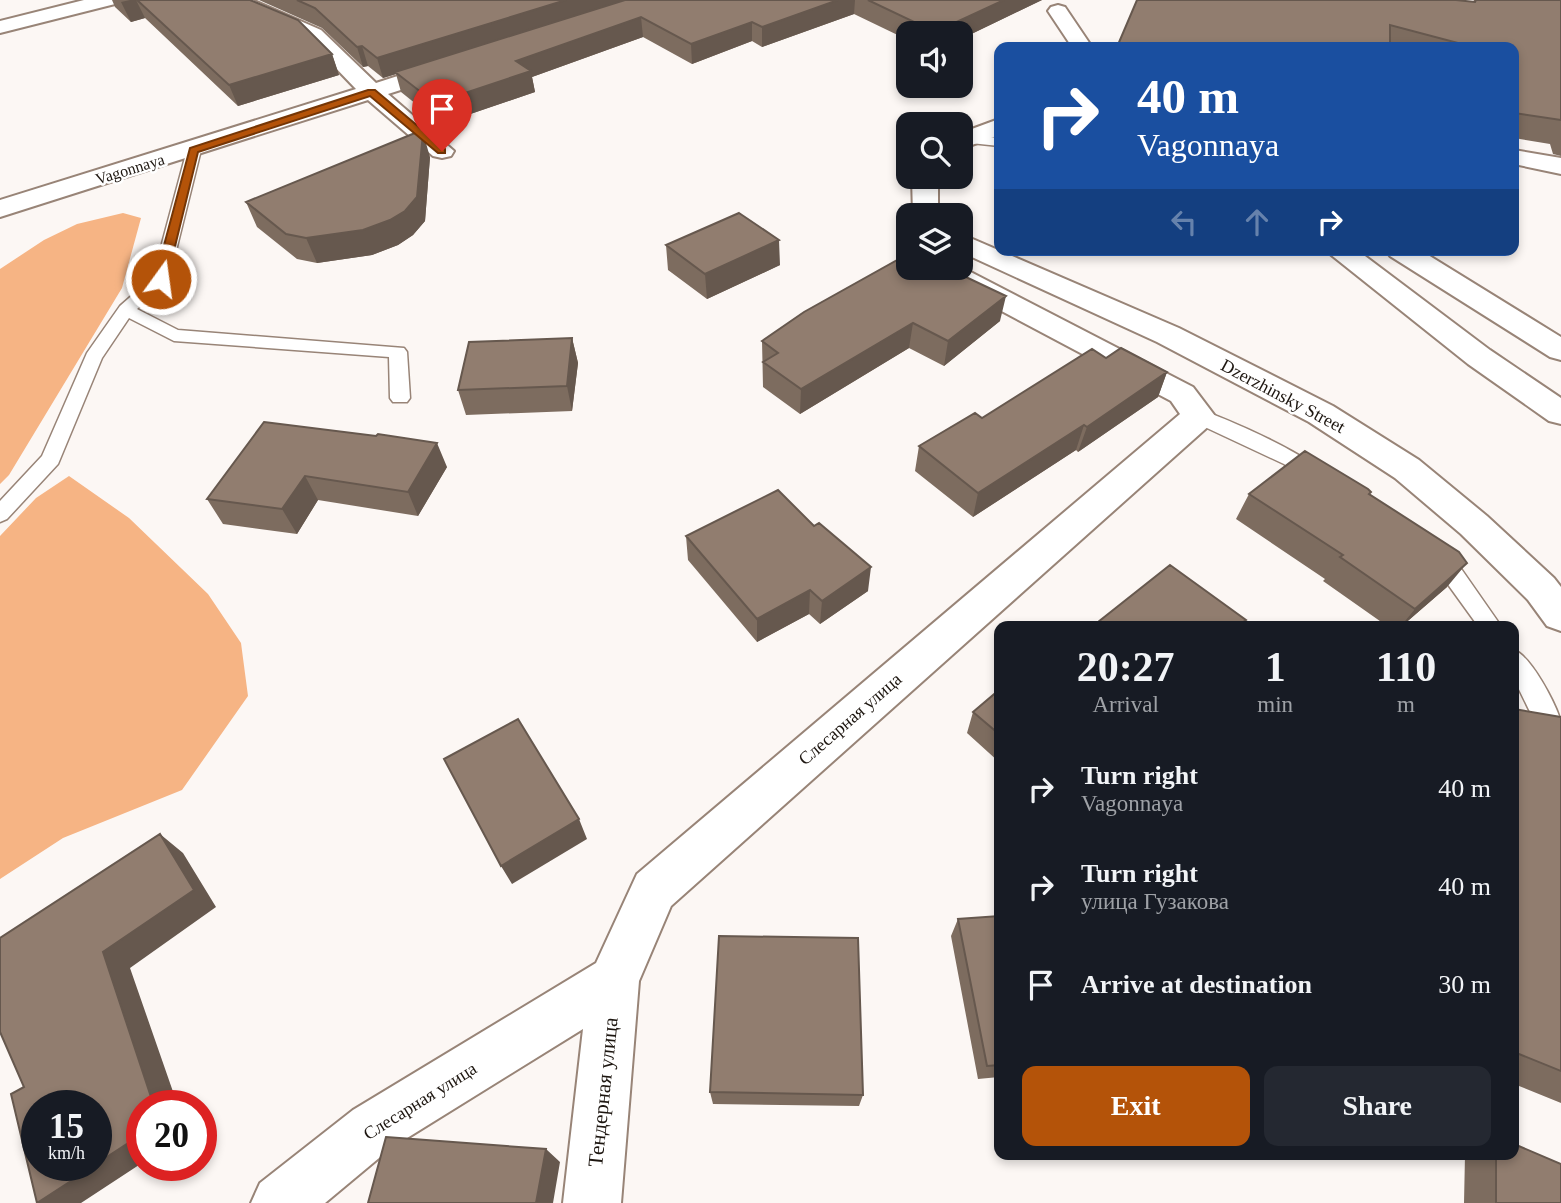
<!DOCTYPE html>
<meta charset="utf-8">
<style>
:root{--surface:#171b24;--page:#242831;--text:#f1f3f6;--muted:#9ea1a6;--accent:#b45309}
body{margin:0;font-family:Georgia,serif;background:var(--page);color:var(--text);height:100vh;display:flex;flex-direction:column;font-size:26px;white-space:nowrap}
*{box-sizing:border-box;margin:0}
p{font-size:23px;color:var(--muted)}
.icon{flex:none;width:38px;height:38px;fill:none;stroke:currentColor;stroke-width:2;stroke-linecap:round;stroke-linejoin:round}
.map{position:relative;flex:1;overflow:hidden}
.side{position:absolute;left:994px;top:621px;width:525px;height:539px;display:flex;flex-direction:column;background:var(--surface);border-radius:14px;box-shadow:0 4px 10px #0003}
.side>*{flex:none}
.hud{position:absolute;left:994px;top:42px;width:525px;height:214px;border-radius:14px;box-shadow:0 4px 10px #0003;background:#1a4fa0;color:#fff;overflow:hidden}
.tools{position:absolute;left:896px;top:21px;display:grid;gap:14px}
.tools a{display:grid;place-items:center;width:77px;height:77px;border-radius:14px;background:var(--surface);box-shadow:0 4px 10px #0003;font-size:35px}
.speed{position:absolute;left:21px;top:1090px;display:flex;gap:14px;font-size:35px;font-weight:700;text-align:center}
.speed>*{display:grid;place-content:center;width:91px;height:91px;border-radius:50%;background:var(--surface);box-shadow:0 4px 10px #0003;line-height:1}
.speed small{font-size:18px;font-weight:400}
.speed .limit{border:10px solid #d22;background:#fff;color:#111}
.pin{position:absolute;display:grid;place-items:center;width:60px;height:60px;color:#fff;margin:-72px -30px;border-radius:50% 50% 50% 0;rotate:-45deg;box-shadow:0 0 7px #0007}
.pin .icon{rotate:45deg}
.me{position:absolute;width:77px;margin:-38px;rotate:14deg;stroke-linejoin:round;filter:drop-shadow(0 0 5px #0008)}
.turn{display:flex;align-items:center;gap:24px;height:147px;padding:0 28px;font-size:32px}
.turn .icon{width:91px;height:91px;stroke-width:2.5}
.turn b{display:block;font-size:49px;line-height:60px}
.lanes{display:flex;align-items:center;height:66px;padding:0 28px;background:#0003;justify-content:center;gap:35px;direction:ltr}
.lanes .off{opacity:.35}
.eta{display:flex;justify-content:space-evenly;align-items:center;height:119px;text-align:center}
.eta b{font-size:42px;font-weight:600;line-height:49px}
.action{display:flex;gap:14px;margin-top:auto;padding:14px 28px}
.action a{flex:1;height:80px;border-radius:14px;background:var(--accent);color:#fff;font-size:28px;font-weight:600;line-height:80px;text-align:center}
.action a+a{background:var(--page);color:var(--text)}
ul{padding:0;list-style:none}
li{display:flex;align-items:center;gap:21px;height:98px;padding:0 28px}
li div{flex:1}
li b{display:block;font-size:26px}
li em{font-style:normal}
.map>svg:first-child{display:block}
.forest{fill:#f6b484}
.lines{fill:none;stroke-linecap:round;stroke-linejoin:round}
.lane-casing{stroke:#988477;stroke-width:3}
.street-casing{stroke:#988477;stroke-width:4}
.secondary-casing{stroke:#988477;stroke-width:4}
.lane{fill:#fff;fill-rule:evenodd}
.street{fill:#fff;fill-rule:evenodd}
.secondary{fill:#fff;fill-rule:evenodd}
.wall{fill:#7d6c5f}
.shaded-wall{fill:#66584e}
.building{fill:#917d6f;stroke:#66584e;stroke-width:2}
.route{fill:#b45309;stroke:#753606;stroke-width:2}
.labels{text-anchor:middle;dominant-baseline:central;stroke-width:5;stroke-linejoin:round;paint-order:stroke}
.far-street-label{font-size:16px;fill:#1d1610;stroke:#fff}
.street-label{font-size:18px;fill:#1d1610;stroke:#fff}
.near-street-label{font-size:21px;fill:#1d1610;stroke:#fff}
</style>
<div class="map">
<svg width="1561" height="1203" viewBox="0 0 1561 1203">
<rect width="100%" height="100%" fill="#fcf7f4"/>
<path class="forest" d="M123 213 141 218 122 288 9 475 0 484V269L44 240 77 224Z
M69 476 129 518 208 594 241 643 248 696 182 790 63 838 0 879V536L36 498Z"/>
<g class="lines">
<g class="lane-casing">
<path id="lane" d="M966 135 999 138V146L961 142V136Z
M194 146 201 150 169 279 137 309 178 330 404 348 407 352 410 398 407 402H393L390 398 389 357 174 341 129 318 102 358 58 464 7 519 0 522V501L42 456 87 353 120 306 153 277 187 150Z
M1199 410C1223 416 1316 458 1327 477L1324 482 1317 484 1310 482 1284 464 1192 421 1189 416 1192 411Z
M1435 550 1455 560 1501 626H1478L1439 572 1427 564 1424 558 1427 552Z
M1514 650C1531 656 1556 704 1561 722 1561 733 1561 749 1561 760L1552 757 1514 679Z"/>
</g>
<g class="street-casing">
<path id="street" d="M84 0H118L115 4 0 33V21Z
M225 0H252L321 30 376 83 441 62H457L460 67 457 72 388 94 454 151 451 156 442 158 433 156 368 100 0 217V200L356 89 307 38 228 4Z
M1058 5 1065 7 1092 47H1072L1048 11 1051 7Z
M1514 150 1561 158V174L1514 164Z
M1325 250H1357L1490 350 1561 398V424L1549 421 1468 364Z
M961 267 1193 387 1215 416 1211 424 671 906 639 981 621 1203H563L583 1029 391 1148 325 1203H251L260 1183 353 1110 596 963 637 874 1180 414 1171 401 932 274 928 268Z"/>
</g>
<g class="secondary-casing">
<path id="secondary" d="M999 119V135L961 149V133Z
M912 177H938V211L941 215H913Z
M961 234 1179 328 1333 406 1419 460 1487 516 1554 578 1561 587V631L1547 626 1528 600 1461 534 1395 478 1309 422 1157 342 961 252Z
M1386 250H1420L1561 337V360L1550 357 1390 256Z"/>
</g>
<use href="#lane" class="lane"/>
<use href="#street" class="street"/>
<use href="#secondary" class="secondary"/>
</g>
<path class="wall" d="M112 0H250L332 54 339 75 238 106 145 18 131 22 115 7Z
M259 0H1042L961 39V33H908V40L854 14 762 47 752 41 692 64 643 37 532 77 535 92 441 124 401 92 396 74 383 78 368 66 363 67 322 28Z
M1474 0H1561V156L1553 154 1550 144 1514 138V47H1117L1473 2Z
M430 157 425 221 413 235 398 245 372 255 317 263 297 259 257 227 246 202Z
M666 245 780 265 707 299 668 270Z
M908 254 1000 321 944 366 909 348 800 414 763 387 762 341Z
M572 338 578 363 572 411 466 415 458 390Z
M1106 358 1167 372 1158 397 1078 452 1076 450 973 517 915 471 919 446 982 418Z
M264 422 447 467 418 516 318 500 297 534 223 524 207 499Z
M1249 494 1369 495 1447 587 1402 626H1387L1323 581 1325 579 1236 519Z
M686 536 868 591 820 624 809 614 757 642 688 560Z
M999 690V762L967 733 973 712Z
M1514 709 1561 717V1103L1514 1084Z
M999 916V1077L978 1079 951 936 958 919Z
M710 1092 863 1095 859 1106 713 1104Z
M1465 1155H1514L1561 1203H1464Z"/>
<path class="shaded-wall" d="M130 0H136L145 18 131 22 121 2Z
M566 0H632L395 72 396 74 383 78 377 58Z
M838 0H855L854 14 762 47V27Z
M1004 0H1042L961 39V33H935V32Z
M641 17 643 37 532 77 535 92 441 124 435 103 516 61Z
M752 22V41L692 64 691 44Z
M362 46 368 66 363 67 357 47Z
M332 54 339 75 238 106 229 85Z
M423 133 430 157 425 221 413 235 398 245 372 255 317 263 306 238Z
M779 240 780 265 707 299 705 274Z
M1006 296 1000 321 944 366 948 341Z
M913 323 909 348 800 414 801 389Z
M572 338 578 363 572 411 567 386Z
M1167 372 1158 397 1078 452 1087 427Z
M1084 425 1076 450 973 517 978 493Z
M437 443 447 467 418 516 408 492Z
M305 476 318 500 297 534 282 509Z
M1467 563 1447 587 1402 626H1401L1415 609Z
M871 567 868 591 820 624 822 601Z
M810 590 809 614 757 642V619Z
M579 819 587 839 512 884 501 866Z
M160 834 183 853 216 907 130 968 178 1106H154L103 952Z
M142 1134V1163L81 1203H37L94 1166H96V1164Z
M546 1149 560 1162 553 1203H536Z"/>
<path class="building" d="M137 0H250L298 20 332 54 229 85Z
M297 0H566L377 58 362 46 357 47 315 8Z
M625 0H838L762 27 752 22 691 44 641 17 516 61 531 71 435 103 395 72Z
M868 0H1004L935 32Z
M1137 0H1456L1475 2 1476 0H1561V120L1514 113V47H1473L1390 25V47H1117Z
M420 131 423 133 417 197 405 211 390 220 363 230 306 238 286 234 246 202Z
M739 213 779 240 705 274 666 245Z
M908 254V268H947L1006 296 948 341 913 323 801 389 763 362 778 353 762 341 804 312Z
M572 338 567 386 458 390 469 342Z
M1121 348 1167 372 1087 427 1084 425 978 493 919 446 975 413 982 418 1092 349 1106 358Z
M264 422 376 436 378 434 437 443 408 492 305 476 282 509 207 499Z
M1305 451 1368 489 1371 492 1369 494 1459 552 1467 563 1415 609 1340 557 1343 555 1249 494Z
M778 490 814 526 819 523 871 567 822 601 810 590 757 619 686 536Z
M1170 565 1246 620 1238 626H1093Z
M999 690V734L973 712Z
M1514 709 1561 717V1071L1514 1052Z
M518 719 579 819 501 866 444 759Z
M160 834 194 890 103 952 154 1106H142V1134L96 1164V1106H37V1166H94L37 1203 11 1094 24 1087 0 1032V938Z
M999 916V1065L987 1066 958 919Z
M719 936 858 938 863 1095 710 1092Z
M386 1137 546 1149 536 1203H368Z
M1514 1144 1561 1164V1203H1496V1155H1514Z"/>
<path class="route" d="M368 90H375L445 149V153H438L370 96 198 152 167 279 157 281 155 279 190 148Z"/>
<g class="labels">
<g class="far-street-label">
<text transform="translate(130 169) rotate(-17)">Vagonnaya</text>
</g>
<g class="street-label">
<text transform="translate(1283 396) rotate(28)">Dzerzhinsky Street</text>
<text transform="translate(850 719) rotate(-41)">Слесарная улица</text>
<text transform="translate(420 1101) rotate(-32)">Слесарная улица</text>
</g>
<g class="near-street-label">
<text transform="translate(603 1092) rotate(-84)">Тендерная улица</text>
</g>
</g>
</svg>
<div class="tools">
<a><svg class="icon" aria-label="sound" viewBox="0 0 24 24"><path d="M4 9h4l5-4v14l-5-4H4zM17 9q2 3 0 6"/></svg></a>
<a><svg class="icon" aria-label="search" viewBox="0 0 24 24"><circle cx="10" cy="10" r="6"/><path d="M15 15l6 6"/></svg></a>
<a><svg class="icon" aria-label="layers" viewBox="0 0 24 24"><path d="M12 4l9 5-9 5-9-5zM3 14l9 5 9-5"/></svg></a>
</div>
<div class="speed"><div>15<small>km/h</small></div><div class="limit">20</div></div>
<div class="pin" style="left:442px;top:151px;background:#d93025"><svg class="icon" aria-label="arrive" viewBox="0 0 24 24"><path d="M6 21V4h12l-3 4 3 4H6"/></svg></div>
<svg class="me" style="left:161px;top:279px" viewBox="-20 -20 40 40"><circle r="17" fill="#b45309" stroke="#fff" stroke-width="3"/><path d="M0-11L8 9 0 5-8 9z" fill="#fff"/></svg>
<div class="hud">
<div class="turn"><svg class="icon" aria-label="right" viewBox="0 0 24 24"><path d="M7 20v-9h11M14 6l5 5-5 5"/></svg><div><b>40 m</b>Vagonnaya</div></div>
<div class="lanes"><svg class="icon off" aria-label="left" viewBox="0 0 24 24"><path d="M17 20v-9H6M10 6l-5 5 5 5"/></svg><svg class="icon off" aria-label="ahead" viewBox="0 0 24 24"><path d="M12 20V5M6 11l6-6 6 6"/></svg><svg class="icon" aria-label="right" viewBox="0 0 24 24"><path d="M7 20v-9h11M14 6l5 5-5 5"/></svg></div>
</div>
<section class="side">
<div class="eta">
<div><b>20:27</b><p>Arrival</p></div>
<div><b>1</b><p>min</p></div>
<div><b>110</b><p>m</p></div>
</div>
<ul>
<li><svg class="icon" aria-label="right" viewBox="0 0 24 24"><path d="M7 20v-9h11M14 6l5 5-5 5"/></svg><div><b>Turn right</b><p>Vagonnaya</p></div><em>40 m</em></li>
<li><svg class="icon" aria-label="right" viewBox="0 0 24 24"><path d="M7 20v-9h11M14 6l5 5-5 5"/></svg><div><b>Turn right</b><p>улица Гузакова</p></div><em>40 m</em></li>
<li><svg class="icon" aria-label="arrive" viewBox="0 0 24 24"><path d="M6 21V4h12l-3 4 3 4H6"/></svg><div><b>Arrive at destination</b></div><em>30 m</em></li>
</ul>
<div class="action"><a>Exit</a><a>Share</a></div>
</section>
</div>
